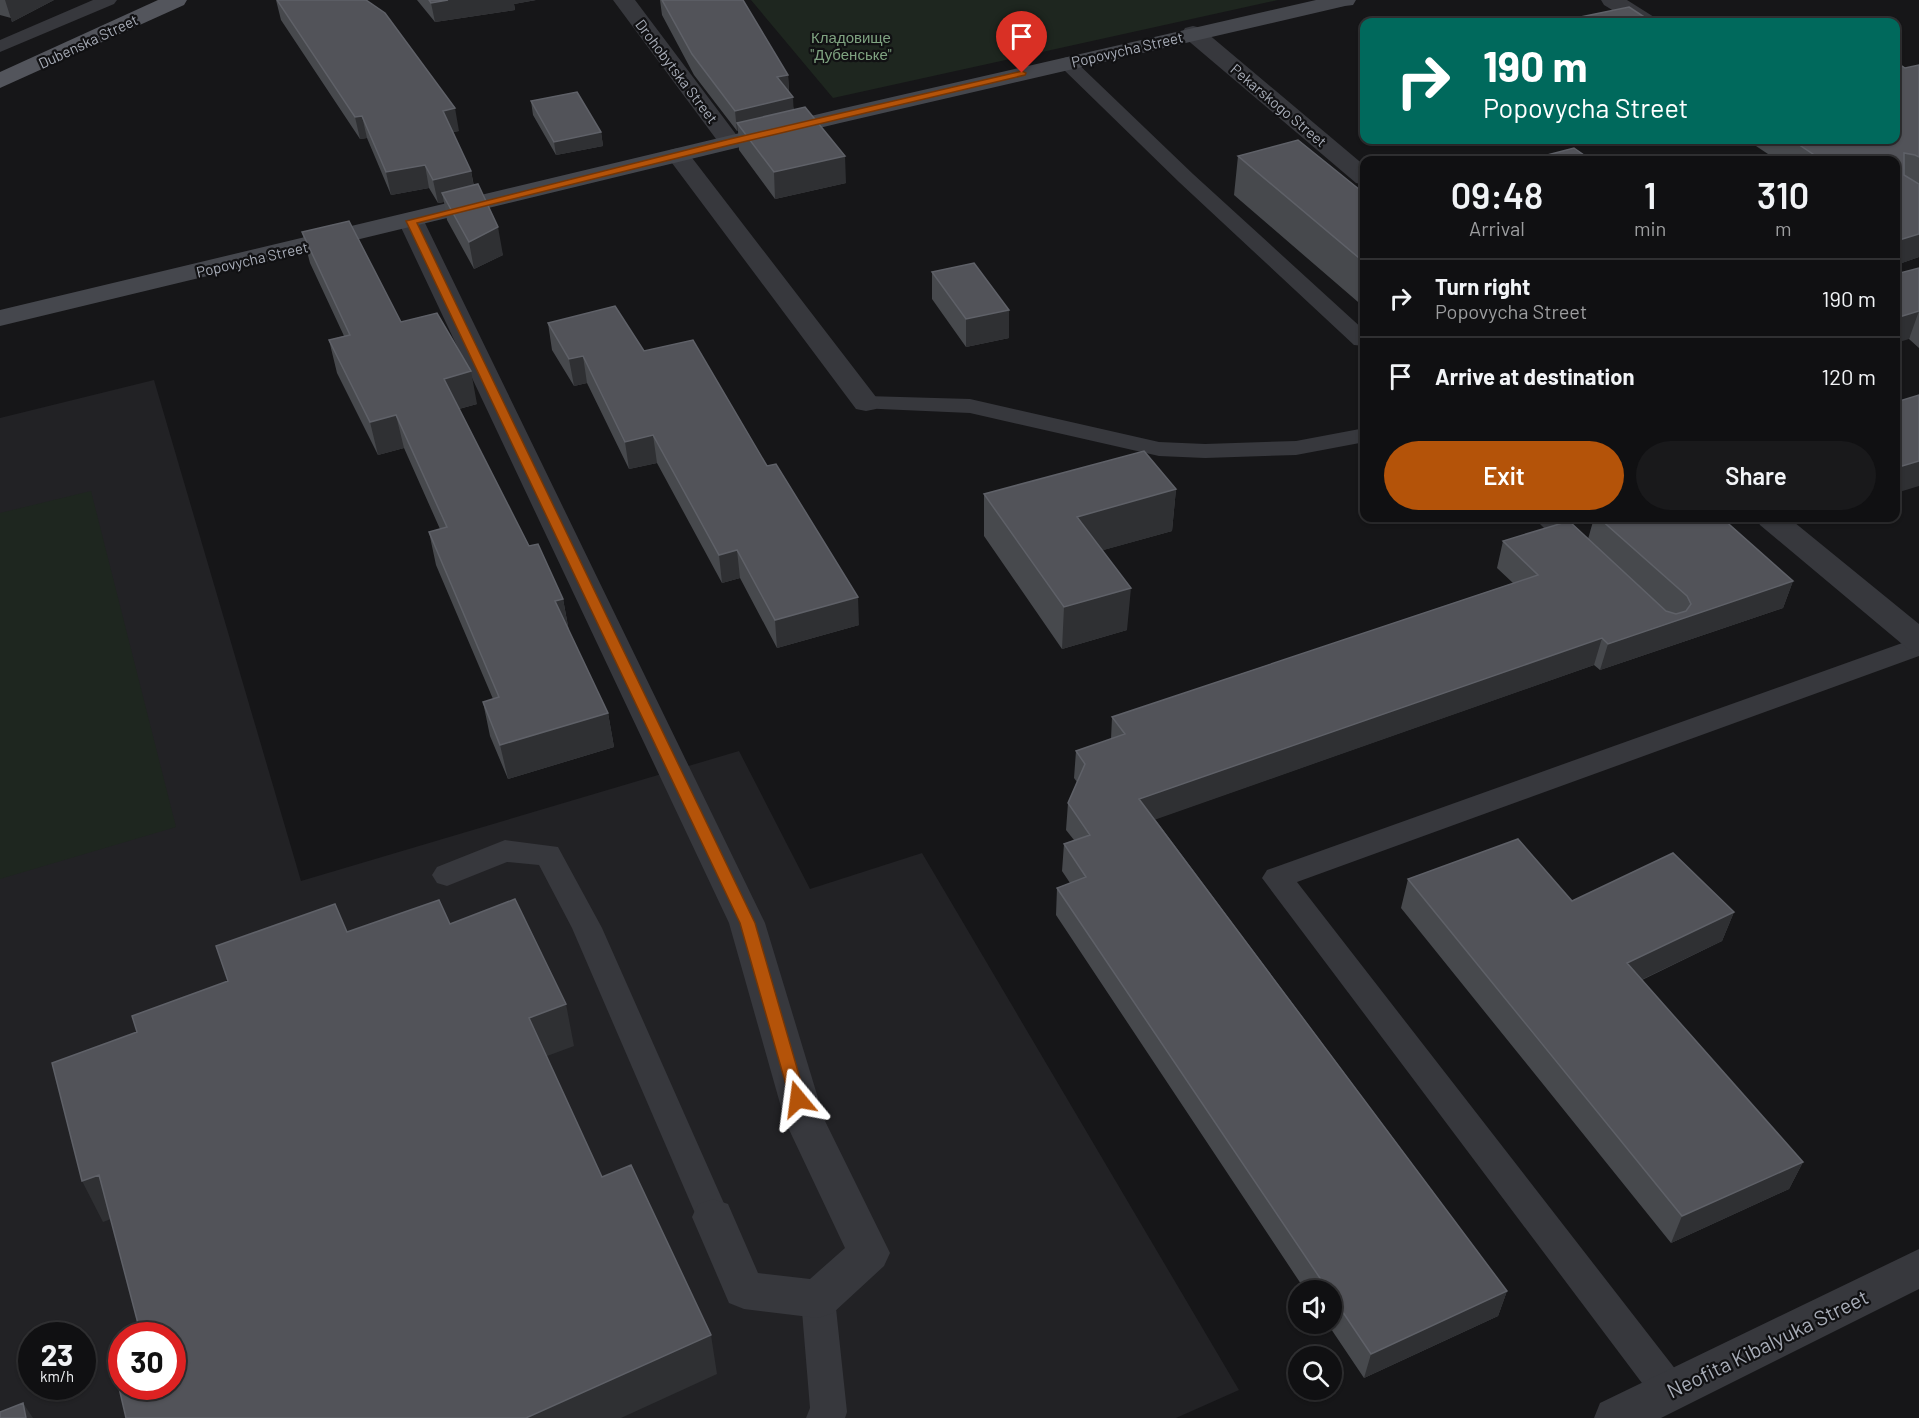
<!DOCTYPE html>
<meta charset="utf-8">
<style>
:root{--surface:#101012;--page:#19191b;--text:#f1f3f6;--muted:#9c9d9f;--line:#303032;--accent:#b45309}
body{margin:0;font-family:Barlow,sans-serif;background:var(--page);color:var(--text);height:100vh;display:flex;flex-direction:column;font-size:22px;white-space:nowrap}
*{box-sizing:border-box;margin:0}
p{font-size:20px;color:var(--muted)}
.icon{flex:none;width:33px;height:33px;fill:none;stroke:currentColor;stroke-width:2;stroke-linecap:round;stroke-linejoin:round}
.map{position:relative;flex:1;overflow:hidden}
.details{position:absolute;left:1360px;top:156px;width:540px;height:366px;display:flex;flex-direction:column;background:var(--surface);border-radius:12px;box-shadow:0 2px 4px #0004,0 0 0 2px var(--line)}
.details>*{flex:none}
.top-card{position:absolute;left:1360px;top:18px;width:540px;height:126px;border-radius:12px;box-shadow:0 2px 4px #0004,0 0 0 2px var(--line);background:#00695c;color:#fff;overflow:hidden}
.buttons{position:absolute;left:1288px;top:1280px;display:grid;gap:12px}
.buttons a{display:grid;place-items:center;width:54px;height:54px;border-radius:50%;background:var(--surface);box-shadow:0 2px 4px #0004,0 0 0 2px var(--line);font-size:30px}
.speed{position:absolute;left:18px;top:1322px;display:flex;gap:12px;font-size:30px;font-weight:700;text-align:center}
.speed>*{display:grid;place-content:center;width:78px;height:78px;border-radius:50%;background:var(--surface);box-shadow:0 2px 4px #0004,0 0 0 2px var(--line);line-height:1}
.speed small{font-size:15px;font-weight:400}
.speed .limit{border:9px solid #d22;background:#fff;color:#111}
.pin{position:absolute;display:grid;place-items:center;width:51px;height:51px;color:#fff;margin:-62px -26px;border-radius:50% 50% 50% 0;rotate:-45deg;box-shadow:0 0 6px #0007}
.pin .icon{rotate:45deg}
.me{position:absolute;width:66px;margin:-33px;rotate:344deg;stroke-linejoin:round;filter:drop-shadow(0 0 4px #0008)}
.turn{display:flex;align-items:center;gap:21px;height:126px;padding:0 24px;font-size:27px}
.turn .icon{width:78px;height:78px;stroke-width:2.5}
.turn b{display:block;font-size:42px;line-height:51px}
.eta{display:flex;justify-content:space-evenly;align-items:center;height:102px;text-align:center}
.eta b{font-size:36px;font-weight:600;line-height:42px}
.button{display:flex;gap:12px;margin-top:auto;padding:12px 24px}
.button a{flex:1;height:69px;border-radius:36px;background:var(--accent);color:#fff;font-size:24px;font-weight:600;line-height:69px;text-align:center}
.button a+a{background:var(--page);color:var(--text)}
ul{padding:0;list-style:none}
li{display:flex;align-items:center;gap:18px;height:78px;padding:0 24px;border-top:2px solid var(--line)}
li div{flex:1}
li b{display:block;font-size:22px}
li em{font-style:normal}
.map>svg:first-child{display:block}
.built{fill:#222225;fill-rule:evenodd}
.green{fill:#1e261f}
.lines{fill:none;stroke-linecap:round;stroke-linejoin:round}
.lane{fill:#37383d;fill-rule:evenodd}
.street{fill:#37383d;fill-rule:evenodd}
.secondary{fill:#45474d;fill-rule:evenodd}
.primary{fill:#53555c;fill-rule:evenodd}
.wall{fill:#47494d}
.shaded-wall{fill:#2f3033}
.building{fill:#525359;stroke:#5f6168;stroke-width:1.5}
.route{fill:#b45309;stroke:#753606;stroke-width:1.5}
.labels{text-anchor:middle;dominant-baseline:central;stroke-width:4.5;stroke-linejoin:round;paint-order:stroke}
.far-park-label{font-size:15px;fill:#7fa381;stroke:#111113}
.far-street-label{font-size:15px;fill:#a8adb8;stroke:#111113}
.near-street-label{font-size:21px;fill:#a8adb8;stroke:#111113}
</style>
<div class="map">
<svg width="1919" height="1418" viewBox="0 0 1919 1418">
<rect width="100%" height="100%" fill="#161618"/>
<path class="built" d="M154 380 301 881 739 751 810 889 922 853 1239 1390 1176 1418H0V418ZM32 1335H82V1386H32ZM122 1335H172V1386H122Z"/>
<path class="green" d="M751 0H1278L833 98Z
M91 491 176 827 0 879V513Z"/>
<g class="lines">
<path class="lane" d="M93 0H117L114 4 0 52V40Z
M1067 57 1073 59 1193 174 1365 331V346L1354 345 1179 182 1061 67 1058 63 1061 59Z
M866 396 970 399 1159 442 1205 444 1296 441 1365 428V442L1296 455 1205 458 1159 456 970 413 858 408 855 403 858 398Z
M1534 518H1560L1592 549 1589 555 1580 557 1571 555Z
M1919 637V656L1297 882 1683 1379 1688 1391 1683 1403 1670 1408 1657 1403 1262 878 1267 870Z
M505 840 558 847 602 928 730 1217 725 1227 713 1232 701 1227 572 928 539 865 507 862 447 886 437 883 432 875 437 867Z
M818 1283 830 1288 835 1299 847 1412 845 1418H806L810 1408 801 1299 806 1288Z"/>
<path class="street" d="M613 0H635L738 137 742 142 738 147 730 149 722 147Z
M1601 0H1627L1654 17 1657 22H1632L1604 5Z
M1193 26 1201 28 1365 166V185L1356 183 1185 38 1182 33 1185 28Z
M678 148 686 150 876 397 880 403 876 409 866 411 856 409 666 155 670 150Z
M411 213 420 216 424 221 765 923 825 1121 890 1253 884 1266 833 1313 818 1318 744 1309 729 1303 692 1217 698 1204 713 1199 728 1204 758 1273 810 1279 845 1248 785 1121 729 923 398 221 402 216Z
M1756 518H1789L1919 624V652L1908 649 1760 525Z
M1919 1249V1289L1661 1418H1594L1600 1403Z"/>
<path class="secondary" d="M1316 0H1356L1353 5 1345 6 840 123 0 326V310L840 109Z"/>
<path class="primary" d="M158 0H187L184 5 0 88V72Z"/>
</g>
<path class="wall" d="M0 0H54L12 22 11 18 0 15Z
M276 0 459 131 453 132 471 171 474 186 503 255 474 269 447 220 444 202 438 203 429 188 391 195 367 138 360 139 281 20Z
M417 0H536L514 4 515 10 435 22Z
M660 0H743L788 75 789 92 794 110 846 183 775 199 739 150 738 131H737L694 75 662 15Z
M1919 65V257L1896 265V160H1777L1747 140H1896L1905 68Z
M531 101 601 132 603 146 556 155 533 115Z
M1238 156 1365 194V308L1234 195Z
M302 232 401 322 477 404 459 409 529 546 563 599 569 631 608 713 614 747 508 779 490 736 483 702 493 699 436 565 429 532 440 529 404 448 378 455 337 373 329 340 344 336 310 263Z
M1919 268V348L1909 339Z
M932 272 1009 338 966 347 932 299Z
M548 323 644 351 859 625 777 648 740 578 722 583 657 463 629 469 587 383 574 386 552 350Z
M1176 489 1172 531 1103 550 1127 630 1062 649 984 536V494Z
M1594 518H1722L1793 581 1783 608 1600 670 1594 665 1155 819 1507 1291 1498 1316 1364 1378 1327 1323H1332V1290H1305L1056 915 1057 888 1070 883 1062 871 1064 844 1074 840 1066 830 1068 803 1077 782 1074 778 1076 751 1111 739 1112 717 1513 583 1497 568 1503 541 1588 539Z
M1408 879 1572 901 1734 912 1722 941 1642 980 1803 1162 1789 1189 1671 1243 1401 908Z"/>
<path class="shaded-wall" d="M5 0H54L12 22Z
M448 0H536L514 4 515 10 435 22 431 3Z
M788 75 789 95 777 77Z
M793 97 794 118 737 123 738 131H737L735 111Z
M455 108 459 131 447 133 443 111Z
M362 116 367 138 360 139 355 117Z
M601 132 603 146 556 155 554 142Z
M845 156 846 183 775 199 774 172Z
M425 165 429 188 391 195 386 172Z
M471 171 475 194 442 193 444 202 438 203 433 180Z
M498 227 503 255 474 269 469 242Z
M1919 234V257L1896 265V241Z
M1009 310V338L966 347V319Z
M1919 311 1909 339 1896 343V318Z
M583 356 587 383 574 386 569 359Z
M471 371 477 404 451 411 444 379Z
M396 415 404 448 378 455 370 422Z
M653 435 657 463 629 469 625 442Z
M1919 461V486L1896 493V474L1899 467Z
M1176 489 1172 531 1075 558 1077 517Z
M737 550 740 578 722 583 719 555Z
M1793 581 1783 608 1600 670 1608 644Z
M1131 588 1127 630 1062 649 1064 607Z
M858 597 859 625 777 648 775 620Z
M563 599 569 632 555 601Z
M1602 638 1594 665 1137 826 1139 799Z
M608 713 614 747 508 779 500 745Z
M1734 912 1722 941 1618 991 1627 963Z
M566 1004 574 1046 539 1059 529 1018Z
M1803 1162 1789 1189 1671 1243 1682 1216Z
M99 1175 119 1216 103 1222 82 1181Z
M1507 1291 1498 1316 1364 1378 1371 1354Z
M711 1335 717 1374 621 1418H526Z
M23 1403 33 1418H26Z"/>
<path class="building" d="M277 0H366L385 13 455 108 443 111 471 171 433 180 425 165 386 172 362 116 355 117Z
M429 0H448L431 3Z
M662 0H743L788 75 777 77 793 97 735 111 692 54Z
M1629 7 1652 22H1575L1571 19Z
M1896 62 1905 68 1919 65V157L1915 155 1904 153V175L1919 184V234L1896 241V160H1822L1792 140H1896Z
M577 92 601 132 554 142 531 101Z
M805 107 845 156 774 172 737 123Z
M1298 140 1365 194V263L1238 156Z
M1574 148 1591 160H1528Z
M478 184 498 227 469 242 442 193Z
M349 221 401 322 437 313 471 371 444 379 529 546 538 544 563 599 555 601 608 713 500 745 483 702 499 697 429 532 447 527 396 415 370 422 329 340 350 335 302 232Z
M974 263 1009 310 966 319 932 272Z
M1919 268V311L1896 318V274Z
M615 306 644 351 693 340 767 466 776 464 858 597 775 620 737 550 719 555 653 435 625 442 583 356 569 359 548 323Z
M1919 395V461L1899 467 1896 465V402Z
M1144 451 1176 489 1077 517 1131 588 1064 607 984 494Z
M1599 518H1722L1793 581 1608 644 1602 638 1139 799 1507 1291 1371 1354 1332 1296V1290H1328L1057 888 1086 877 1064 844 1090 835 1068 803 1085 764 1076 751 1125 734 1112 717 1538 575 1503 541 1569 521 1666 611 1676 614 1686 611 1691 604 1687 596Z
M1518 839 1572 901 1673 853 1734 912 1627 963 1803 1162 1682 1216 1408 879Z
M515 899 566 1004 529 1018 602 1177 631 1165 711 1335 526 1418H126L116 1375 122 1373V1386H172V1335H141L99 1175 82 1181 52 1063 137 1032 132 1016 228 981 216 946 335 904 347 932 439 900 450 924Z
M23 1403 26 1418H0V1412Z"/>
<path class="route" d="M1022 71 1026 73 1025 75 730 145 417 223 755 923 806 1099 804 1104 798 1106 793 1104 790 1099 740 923 406 221 730 139Z"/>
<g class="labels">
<g class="far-park-label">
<text x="851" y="37">Кладовище<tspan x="851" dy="17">"Дубенське"</tspan></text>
</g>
<g class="far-street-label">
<text transform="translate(88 41) rotate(-25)">Dubenska Street</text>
<text transform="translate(1127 49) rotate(-13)">Popovycha Street</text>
<text transform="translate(677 71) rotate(53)">Drohobytska Street</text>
<text transform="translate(1279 105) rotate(40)">Pekarskogo Street</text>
<text transform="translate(252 259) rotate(-13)">Popovycha Street</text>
</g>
<g class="near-street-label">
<text transform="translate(1767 1343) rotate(-26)">Neofita Kibalyuka Street</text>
</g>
</g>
</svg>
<div class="buttons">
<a><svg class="icon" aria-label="sound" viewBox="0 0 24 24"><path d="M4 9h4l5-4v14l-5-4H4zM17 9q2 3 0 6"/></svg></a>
<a><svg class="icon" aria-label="search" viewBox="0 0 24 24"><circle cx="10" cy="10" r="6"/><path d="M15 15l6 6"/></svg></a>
</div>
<div class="speed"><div>23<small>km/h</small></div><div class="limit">30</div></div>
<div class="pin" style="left:1022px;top:73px;background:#d93025"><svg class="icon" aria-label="arrive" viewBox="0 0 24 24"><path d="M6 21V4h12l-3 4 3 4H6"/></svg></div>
<svg class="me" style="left:798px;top:1099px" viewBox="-20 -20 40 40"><path d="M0-17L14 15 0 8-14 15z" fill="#b45309" stroke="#fff" stroke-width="4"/></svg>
<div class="top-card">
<div class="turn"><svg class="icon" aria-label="right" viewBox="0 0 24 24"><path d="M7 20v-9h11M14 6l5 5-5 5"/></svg><div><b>190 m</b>Popovycha Street</div></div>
</div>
<section class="details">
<div class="eta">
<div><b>09:48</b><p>Arrival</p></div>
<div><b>1</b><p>min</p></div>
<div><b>310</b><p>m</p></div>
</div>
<ul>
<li><svg class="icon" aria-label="right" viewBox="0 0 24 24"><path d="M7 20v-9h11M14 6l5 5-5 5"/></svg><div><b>Turn right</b><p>Popovycha Street</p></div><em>190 m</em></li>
<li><svg class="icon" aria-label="arrive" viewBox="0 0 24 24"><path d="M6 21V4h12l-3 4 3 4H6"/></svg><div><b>Arrive at destination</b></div><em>120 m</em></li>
</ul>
<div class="button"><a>Exit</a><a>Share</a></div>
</section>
</div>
